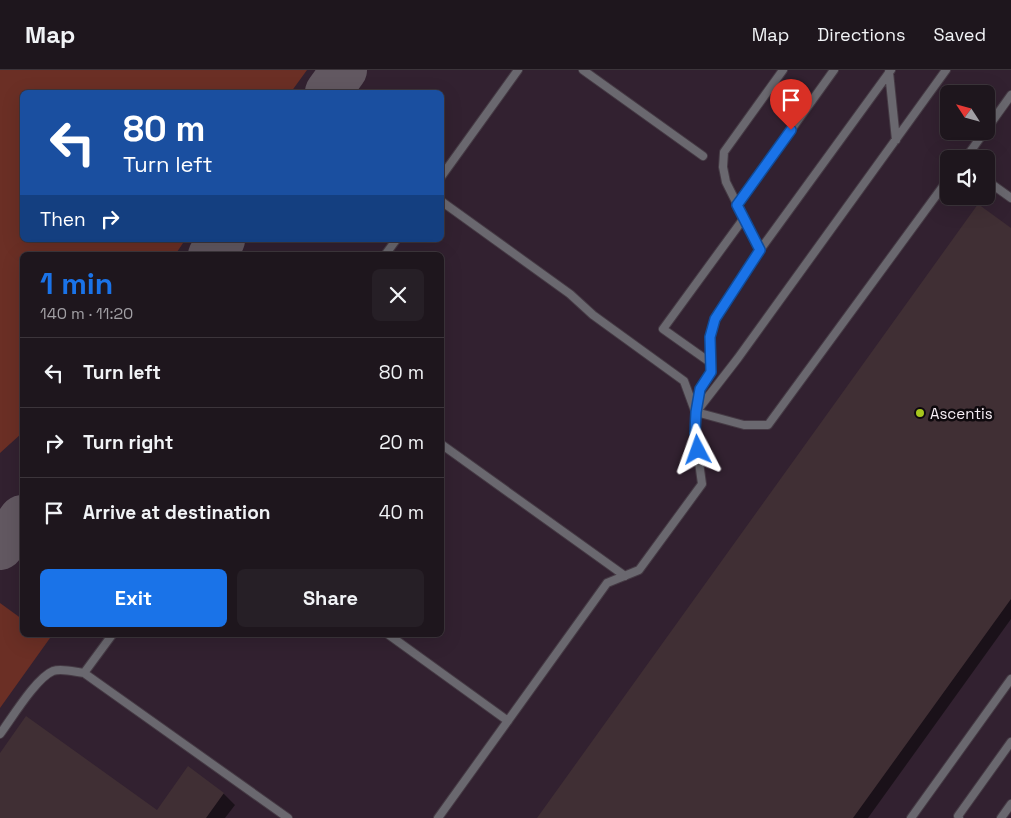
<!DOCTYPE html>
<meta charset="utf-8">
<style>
:root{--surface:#1e161d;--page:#261f26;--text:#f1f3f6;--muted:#a19fa4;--line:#3c353b;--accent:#1a73e8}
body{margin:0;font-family:"Space Grotesk",sans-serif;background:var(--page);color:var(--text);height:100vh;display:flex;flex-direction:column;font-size:19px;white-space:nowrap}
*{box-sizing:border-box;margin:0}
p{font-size:16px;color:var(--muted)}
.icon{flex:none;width:28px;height:28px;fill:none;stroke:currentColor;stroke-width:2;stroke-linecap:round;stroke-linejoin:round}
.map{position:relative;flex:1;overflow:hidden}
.sheet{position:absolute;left:20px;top:182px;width:424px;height:385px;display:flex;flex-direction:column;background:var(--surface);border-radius:8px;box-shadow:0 5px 20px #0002,0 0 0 1px var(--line)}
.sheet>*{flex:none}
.top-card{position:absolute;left:20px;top:20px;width:424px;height:152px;border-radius:8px;box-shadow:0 5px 20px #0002,0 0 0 1px var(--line);background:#1a4fa0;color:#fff;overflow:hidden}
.needle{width:32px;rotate:306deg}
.controls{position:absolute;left:940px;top:15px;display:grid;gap:10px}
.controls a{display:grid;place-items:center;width:55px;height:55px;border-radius:8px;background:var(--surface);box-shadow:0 5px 20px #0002,0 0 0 1px var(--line);font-size:25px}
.pin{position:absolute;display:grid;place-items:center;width:42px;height:42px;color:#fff;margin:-51px -21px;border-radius:50% 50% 50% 0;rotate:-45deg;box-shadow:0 0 5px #0007}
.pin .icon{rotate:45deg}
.me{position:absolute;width:55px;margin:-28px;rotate:356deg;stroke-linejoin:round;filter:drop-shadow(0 0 4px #0008)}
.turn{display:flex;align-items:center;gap:18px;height:105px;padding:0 20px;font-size:22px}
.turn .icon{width:65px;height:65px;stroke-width:2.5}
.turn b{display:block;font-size:35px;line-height:42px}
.then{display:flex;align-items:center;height:48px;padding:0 20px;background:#0003;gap:10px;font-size:19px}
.round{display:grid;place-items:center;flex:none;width:52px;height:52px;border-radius:8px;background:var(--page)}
.head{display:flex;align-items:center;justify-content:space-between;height:85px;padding:0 20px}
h1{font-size:30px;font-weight:700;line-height:38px;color:var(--accent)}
.action{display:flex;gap:10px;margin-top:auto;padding:10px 20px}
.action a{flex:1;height:58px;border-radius:8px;background:var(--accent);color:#fff;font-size:20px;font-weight:700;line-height:58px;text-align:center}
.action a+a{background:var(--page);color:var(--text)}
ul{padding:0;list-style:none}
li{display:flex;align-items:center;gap:15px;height:70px;padding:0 20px;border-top:1px solid var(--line)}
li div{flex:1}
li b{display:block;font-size:19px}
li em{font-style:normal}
header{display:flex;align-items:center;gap:30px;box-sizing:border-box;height:70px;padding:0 25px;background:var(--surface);border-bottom:1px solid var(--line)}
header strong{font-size:24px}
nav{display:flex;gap:28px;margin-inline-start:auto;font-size:18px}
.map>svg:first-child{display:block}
.built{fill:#322130;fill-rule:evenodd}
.green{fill:#6b2f25}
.shadow{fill:#0007}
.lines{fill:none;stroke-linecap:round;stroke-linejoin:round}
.taxiway{stroke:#625861;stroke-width:46}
.building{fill:#402f34}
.service-casing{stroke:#453a44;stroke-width:10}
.service{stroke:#6a686f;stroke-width:8}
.route-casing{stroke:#114b97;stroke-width:12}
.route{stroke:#1a73e8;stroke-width:9}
.poi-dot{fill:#a8c71d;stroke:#0e090d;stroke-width:2}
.labels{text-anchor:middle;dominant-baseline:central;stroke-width:5;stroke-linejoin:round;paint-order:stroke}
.poi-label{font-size:15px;fill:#f7eff6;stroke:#0e090d;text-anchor:start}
</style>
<header>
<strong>Map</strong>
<nav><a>Map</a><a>Directions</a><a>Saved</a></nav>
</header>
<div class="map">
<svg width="1011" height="748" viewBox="0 0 1011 748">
<rect width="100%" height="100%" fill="#281d27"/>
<path class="built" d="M0 0H1011V748H0ZM22 22H441V170H22ZM949 24H986V61H949ZM949 89H986V126H949ZM22 185H441V565H22Z"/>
<path class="green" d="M0 0H307L291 22H22V170H185L175 185H22V363L0 383Z
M0 533 22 549V565H45L50 568 0 638Z"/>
<path class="shadow" d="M1011 160V549L868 748H539Z
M0 685 157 742 223 723 235 735 225 748H0Z"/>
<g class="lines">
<path class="taxiway" d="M328 22 344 0
M211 185 222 170
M0 477 22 448"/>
</g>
<path class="building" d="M978 134 1011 158V529L853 748H537Z
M26 646 157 740 188 696 224 723 206 748H0V683Z"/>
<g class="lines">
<g class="service-casing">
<path id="service" d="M583 0 703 86
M889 2 896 70
M986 60 1011 25
M965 89 985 61
M441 107 518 0
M986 110 1011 128
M441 131 570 224 593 245 684 311 695 341
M737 135 834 0
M760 180 726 112 723 97 724 82 783 0
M385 185 396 170
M711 293 663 259 744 148
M697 341 738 288 946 0
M696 342 744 355H768L949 108
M441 374 625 506
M389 565 508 651
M84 603 112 565
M0 664C12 648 36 608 53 601 62 598 75 602 84 603L288 748
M438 748 607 513 639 500 702 414 695 363 696 342 700 319 711 302 710 267 715 249 760 180 891 0
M911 748 1011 609
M959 748 958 746 1011 672
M1001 748 1011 734"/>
</g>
<use href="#service" class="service"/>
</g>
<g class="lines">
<g class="route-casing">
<path id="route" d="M698 380 695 363 696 342 700 319 711 302 710 267 715 249 760 180 737 135 791 60"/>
</g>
<use href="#route" class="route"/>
</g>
<circle class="poi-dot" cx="920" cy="343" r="5"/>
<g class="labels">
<g class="poi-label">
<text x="930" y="343">Ascentis</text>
</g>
</g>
</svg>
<div class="controls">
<a><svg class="needle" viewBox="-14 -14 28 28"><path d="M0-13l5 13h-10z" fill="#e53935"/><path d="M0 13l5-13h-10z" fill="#a19fa4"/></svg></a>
<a><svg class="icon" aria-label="sound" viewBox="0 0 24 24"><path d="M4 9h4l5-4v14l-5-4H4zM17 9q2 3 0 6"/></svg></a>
</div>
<div class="pin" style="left:791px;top:60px;background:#d93025"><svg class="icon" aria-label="arrive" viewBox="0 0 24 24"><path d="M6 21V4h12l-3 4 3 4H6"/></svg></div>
<svg class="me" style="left:698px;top:380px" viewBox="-20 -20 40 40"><path d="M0-17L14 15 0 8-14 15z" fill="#1a73e8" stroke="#fff" stroke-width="4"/></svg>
<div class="top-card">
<div class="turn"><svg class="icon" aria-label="left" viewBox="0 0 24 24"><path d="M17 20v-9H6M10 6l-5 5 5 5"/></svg><div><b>80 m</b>Turn left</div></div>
<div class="then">Then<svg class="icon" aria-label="right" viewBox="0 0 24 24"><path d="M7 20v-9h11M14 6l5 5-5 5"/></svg></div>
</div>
<section class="sheet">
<div class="head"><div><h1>1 min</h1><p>140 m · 11:20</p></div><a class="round"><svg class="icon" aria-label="close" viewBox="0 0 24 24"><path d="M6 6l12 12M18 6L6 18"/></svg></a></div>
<ul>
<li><svg class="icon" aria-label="left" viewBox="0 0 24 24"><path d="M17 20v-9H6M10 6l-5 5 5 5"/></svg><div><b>Turn left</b></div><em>80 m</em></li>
<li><svg class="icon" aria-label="right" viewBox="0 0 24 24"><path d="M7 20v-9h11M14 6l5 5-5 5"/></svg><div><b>Turn right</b></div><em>20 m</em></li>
<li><svg class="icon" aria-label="arrive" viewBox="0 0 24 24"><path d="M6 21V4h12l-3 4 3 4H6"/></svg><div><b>Arrive at destination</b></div><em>40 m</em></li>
</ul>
<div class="action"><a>Exit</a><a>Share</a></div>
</section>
</div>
